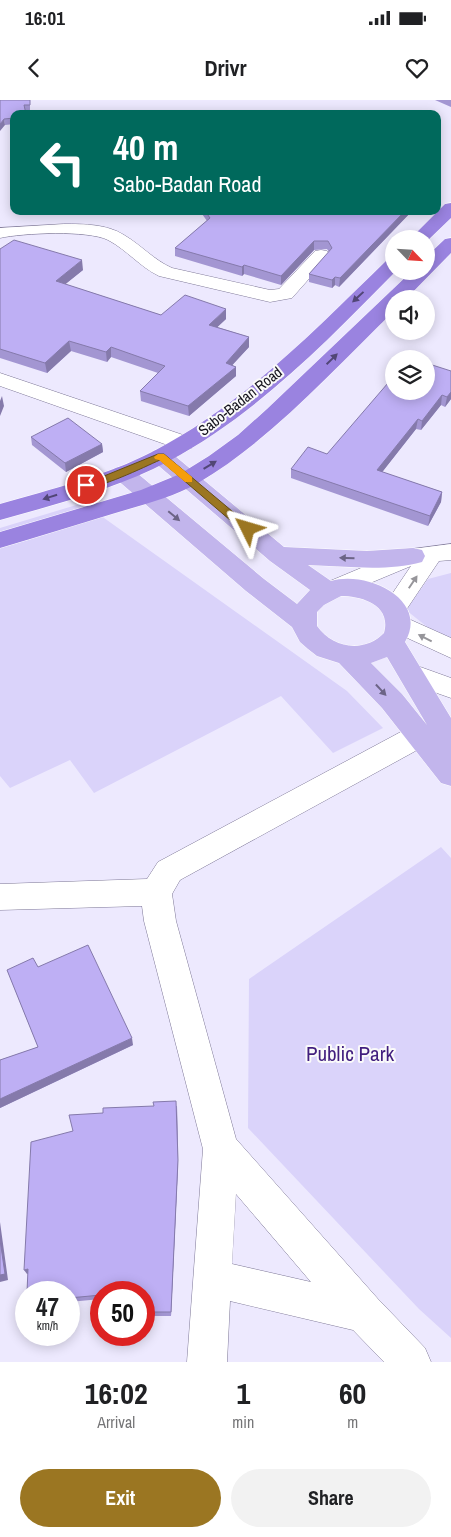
<!DOCTYPE html>
<style>
:root{--surface:#fff;--page:#f2f2f2;--text:#202124;--muted:#757577;--accent:#9b7622}
body{margin:0;font-family:"Archivo Narrow",sans-serif;background:var(--page);color:var(--text);height:100vh;display:flex;flex-direction:column;font-size:19px;white-space:nowrap}
*{box-sizing:border-box;margin:0}
p{font-size:16px;color:var(--muted)}
.icon{flex:none;width:28px;height:28px;fill:none;stroke:currentColor;stroke-width:2;stroke-linecap:round;stroke-linejoin:round}
.map{position:relative;height:1262px;overflow:hidden}
.sheet{display:flex;flex-direction:column;background:var(--surface);flex:1}
.sheet>*{flex:none}
.banner{position:absolute;left:10px;top:10px;width:431px;height:105px;border-radius:10px;box-shadow:0 2px 12px #0003;background:#00695c;color:#fff;overflow:hidden}
.needle{width:32px;rotate:115deg}
.tools{position:absolute;left:385px;top:130px;display:grid;gap:10px}
.tools a{display:grid;place-items:center;width:50px;height:50px;border-radius:50%;background:var(--surface);box-shadow:0 2px 12px #0003;font-size:25px}
.speed{position:absolute;left:15px;top:1181px;display:flex;gap:10px;font-size:25px;font-weight:700;text-align:center}
.speed>*{display:grid;place-content:center;width:65px;height:65px;border-radius:50%;background:var(--surface);box-shadow:0 2px 12px #0003;line-height:1}
.speed small{font-size:12px;font-weight:400}
.speed .limit{border:8px solid #d22;background:#fff;color:#111}
.pin{position:absolute;display:grid;place-items:center;width:42px;height:42px;color:#fff;margin:-21px;border:2px solid #fff;border-radius:50%;box-shadow:0 1px 5px #0007}
.me{position:absolute;width:55px;margin:-28px;rotate:310deg;stroke-linejoin:round;filter:drop-shadow(0 0 4px #0008)}
.turn{display:flex;align-items:center;gap:18px;height:105px;padding:0 20px;font-size:22px}
.turn .icon{width:65px;height:65px;stroke-width:2.5}
.turn b{display:block;font-size:35px;line-height:42px}
.eta{display:flex;justify-content:space-evenly;align-items:center;height:85px;text-align:center}
.eta b{font-size:30px;font-weight:700;line-height:35px}
.primary-button{display:flex;gap:10px;margin-top:auto;padding:10px 20px}
.primary-button a{flex:1;height:58px;border-radius:30px;background:var(--accent);color:#fff;font-size:20px;font-weight:700;line-height:58px;text-align:center}
.primary-button a+a{background:var(--page);color:var(--text)}
.status{display:flex;justify-content:space-between;align-items:center;height:35px;padding:0 25px;background:var(--surface);direction:ltr}
.status svg{height:14px;fill:currentColor}
header{display:flex;justify-content:space-between;align-items:center;height:65px;padding:0 20px;background:var(--surface);font-size:22px;font-weight:700}
.map>svg:first-child{display:block}
.green{fill:#dad3fa}
.lines{fill:none;stroke-linecap:round;stroke-linejoin:round}
.minor-casing{stroke:#7e7897;stroke-width:1}
.major-casing{stroke:#fff;stroke-width:1}
.highway-casing{stroke:#fff;stroke-width:1}
.minor{fill:#fff;fill-rule:evenodd}
.major{fill:#c2b5ec;fill-rule:evenodd}
.highway{fill:#9a83e0;fill-rule:evenodd}
.wall{fill:#a396d2}
.shaded-wall{fill:#857aab}
.building{fill:#beaff4;stroke:#857aab}
.oneway{fill:#514676}
.oneway2{fill:#6c6486}
.oneway3{fill:#96959a}
.route{fill:#9b7622;stroke:#654d16}
.slow{fill:#f59e0b}
.labels{text-anchor:middle;dominant-baseline:central;stroke-width:4;stroke-linejoin:round;paint-order:stroke}
.far-street-label{font-size:15px;fill:#16141f;stroke:#fafafa}
.near-park-label{font-size:21px;fill:#411e7e;stroke:#fafafa}
</style>
<div class="status"><b>16:01</b><svg viewBox="0 0 49 12"><path d="M0 12V9h3v3zM5 12V6h3v6zM10 12V3h3v9zM15 12V0h3v12zM26 1h20v11H26zM47 4h2v5h-2z"/></svg></div>
<header><svg class="icon" aria-label="back" viewBox="0 0 24 24"><path d="M15 5l-7 7 7 7"/></svg>Drivr<svg class="icon" aria-label="heart" viewBox="0 0 24 24"><path d="M12 20l-8-8c-3-5 5-10 8-4 3-6 11-1 8 4z"/></svg></header>
<div class="map">
<svg width="451" height="1262" viewBox="0 0 451 1262">
<rect width="100%" height="100%" fill="#ede9fe"/>
<path class="green" d="M83 403 347 591 383 628 333 653 281 596 94 693 70 660 10 688 0 676V428Z
M451 473V546L406 510 428 479Z
M441 747 451 758V1238L419 1209 248 1028 249 879Z"/>
<g class="lines">
<g class="minor-casing">
<path id="minor" d="M64 124C84 124 107 124 124 135 141 145 154 160 172 168L270 190 279 189 315 151 321 150 327 151 330 155 292 198 270 202 159 176C140 167 127 150 108 140 88 130 23 133 0 138V128Z
M0 273 192 338 195 343 192 348 184 350 176 348 0 286Z
M451 444V460L439 461 402 516 451 538V558L390 530 386 524 392 517 386 515 382 509 411 466 339 496 330 493 327 487 330 481 404 450Z
M412 564 451 578V598L403 581 399 574 403 567Z
M420 624 430 627 434 635 430 643 180 780 172 794 176 821 236 1039 378 1199 425 1248 431 1262H384L353 1230 230 1201 227 1262H187L203 1049 144 821 142 806 0 810V784L147 779 158 762 410 627ZM236 1094 311 1182 232 1164Z"/>
</g>
<g class="major-casing">
<path id="major" d="M161 349 169 351 284 447 367 451 413 448 422 450 425 456 422 462C386 472 345 466 308 465L331 481C366 470 430 499 405 542L451 618V686L441 683 382 608 339 563 317 556 308 549 300 542 292 527 246 491 115 378 112 373 115 368 123 366 131 368 264 479 297 504 310 490 270 461 153 361 150 356 153 351ZM341 496C362 496 392 505 384 533 365 553 333 549 317 526V512L324 505ZM387 557 427 625 402 594 371 563Z"/>
</g>
<g class="highway-casing">
<path id="highway" d="M451 103V118L426 142V139H410L445 104Z
M451 138V153L406 199H394V211C333 270 271 340 198 383 172 398 141 405 112 414 75 425 38 437 0 448V432L141 390 180 374 209 356 238 335 267 309 412 171H426V157L445 139Z
M394 158V171H396C327 241 257 314 169 361 116 389 57 404 0 420V404C52 389 106 376 154 351 244 304 316 229 388 159Z"/>
</g>
<use href="#minor" class="minor"/>
<use href="#major" class="major"/>
<use href="#highway" class="highway"/>
</g>
<path class="wall" d="M0 0H30V10H25L14 14V24L5 25Z
M435 0H451V7Z
M200 111H412L339 187 335 185 332 188 309 182V174L329 152 327 149 314 150 281 185 244 174 242 176 175 156V148L207 121Z
M0 149 83 170 65 184 161 215 226 219 217 227 249 237V247L232 265 236 267V276L189 316 141 301 140 291 158 273 111 257 107 262 71 251 47 273 0 258Z
M451 271V299L445 307 441 305 421 330 416 329 382 372 442 392 441 402 428 426 291 378V369L327 354Z
M31 337 102 344 103 352 66 372 32 345Z
M38 867 133 945 0 1008V960L38 947 7 870Z
M177 1006 178 1065 171 1216H144V1192H101V1199L69 1202V1192L28 1174H27L73 1031 103 1013Z"/>
<path class="shaded-wall" d="M4 19 5 25 0 31V24Z
M405 111H412L339 187 340 178Z
M314 141V150L281 185V176Z
M82 160 83 170 57 191 56 181Z
M244 165V174L242 176V167Z
M335 177V185L332 188V180Z
M226 209V219L209 235V225Z
M249 237V247L226 272V263Z
M69 241 71 251 47 273 45 263Z
M111 247V257L107 262 106 252Z
M236 267V276L189 316 188 306Z
M451 292V299L445 307 447 297Z
M442 295 441 305 421 330 422 321Z
M2 296 4 306 0 316V301Z
M418 319 416 329 376 380 377 370Z
M102 344 103 352 66 372 65 363Z
M442 392 441 402 428 426 430 416Z
M132 938 133 945 0 1008V999Z
M177 1006 178 1065 171 1216V1212Z
M0 1122 8 1180 0 1182Z
M28 1169 30 1173 27 1174 24 1170Z"/>
<path class="building" d="M0 0H30V5H24L26 14H14V18L4 19 0 24Z
M205 111H405L340 178 335 177 332 180 309 174 332 148 328 141H314L281 176 244 165 242 167 175 148 210 118Z
M14 140 82 160 56 181 161 215 185 195 226 209 209 225 249 237 226 263 236 267 188 306 140 291 165 266 111 247 106 252 69 241 45 263 0 249V149Z
M426 263 451 271V292L447 297 442 295 422 321 418 319 377 370 442 392 430 416 291 369 308 347 327 354 394 276V291H426Z
M68 318 102 344 65 363 31 337Z
M88 845 132 938 0 999V960L38 947 7 870 33 858 38 867Z
M176 1001 178 1060 171 1212H144V1192H101V1195L69 1198V1192H27L28 1169 24 1170 31 1042 73 1031 69 1015 103 1013V1008L154 1006 153 1002Z
M0 1140 5 1174 0 1175Z"/>
<defs><path id="oneway-solid" d="M-6-.8H1V-3.2L6.5 0L1 3.2V.8H-6Z" transform="scale(1.25)"/></defs>
<g class="oneway">
<use href="#oneway-solid" transform="translate(358 197) rotate(137)"/>
<use href="#oneway-solid" transform="translate(332 259) rotate(-44)"/>
<use href="#oneway-solid" transform="translate(210 365) rotate(-31)"/>
<use href="#oneway-solid" transform="translate(50 397) rotate(162)"/>
</g>
<g class="oneway2">
<use href="#oneway-solid" transform="translate(174 416) rotate(40)"/>
<use href="#oneway-solid" transform="translate(347 458) rotate(-178)"/>
<use href="#oneway-solid" transform="translate(381 590) rotate(47)"/>
</g>
<g class="oneway3">
<use href="#oneway-solid" transform="translate(413 482) rotate(-56)"/>
<use href="#oneway-solid" transform="translate(425 538) rotate(-153)"/>
</g>
<path class="route" d="M158 354H164L251 427V432H244L160 360C144 367 98 390 83 387L82 385Z"/>
<path class="slow" d="M158 354H164L192 377V382H185L159 360 155 359 154 357Z"/>
<g class="labels">
<g class="far-street-label">
<text transform="translate(240 301) rotate(-38)">Sabo-Badan Road</text>
</g>
<g class="near-park-label">
<text x="350" y="953">Public Park</text>
</g>
</g>
</svg>
<div class="tools">
<a><svg class="needle" viewBox="-14 -14 28 28"><path d="M0-13l5 13h-10z" fill="#e53935"/><path d="M0 13l5-13h-10z" fill="#757577"/></svg></a>
<a><svg class="icon" aria-label="sound" viewBox="0 0 24 24"><path d="M4 9h4l5-4v14l-5-4H4zM17 9q2 3 0 6"/></svg></a>
<a><svg class="icon" aria-label="layers" viewBox="0 0 24 24"><path d="M12 4l9 5-9 5-9-5zM3 14l9 5 9-5"/></svg></a>
</div>
<div class="speed"><div>47<small>km/h</small></div><div class="limit">50</div></div>
<div class="pin" style="left:86px;top:385px;background:#d93025"><svg class="icon" aria-label="arrive" viewBox="0 0 24 24"><path d="M6 21V4h12l-3 4 3 4H6"/></svg></div>
<svg class="me" style="left:248px;top:429px" viewBox="-20 -20 40 40"><path d="M0-17L14 15 0 8-14 15z" fill="#9b7622" stroke="#fff" stroke-width="4"/></svg>
<div class="banner">
<div class="turn"><svg class="icon" aria-label="left" viewBox="0 0 24 24"><path d="M17 20v-9H6M10 6l-5 5 5 5"/></svg><div><b>40 m</b>Sabo-Badan Road</div></div>
</div>
</div>
<section class="sheet">
<div class="eta">
<div><b>16:02</b><p>Arrival</p></div>
<div><b>1</b><p>min</p></div>
<div><b>60</b><p>m</p></div>
</div>
<div class="primary-button"><a>Exit</a><a>Share</a></div>
</section>
